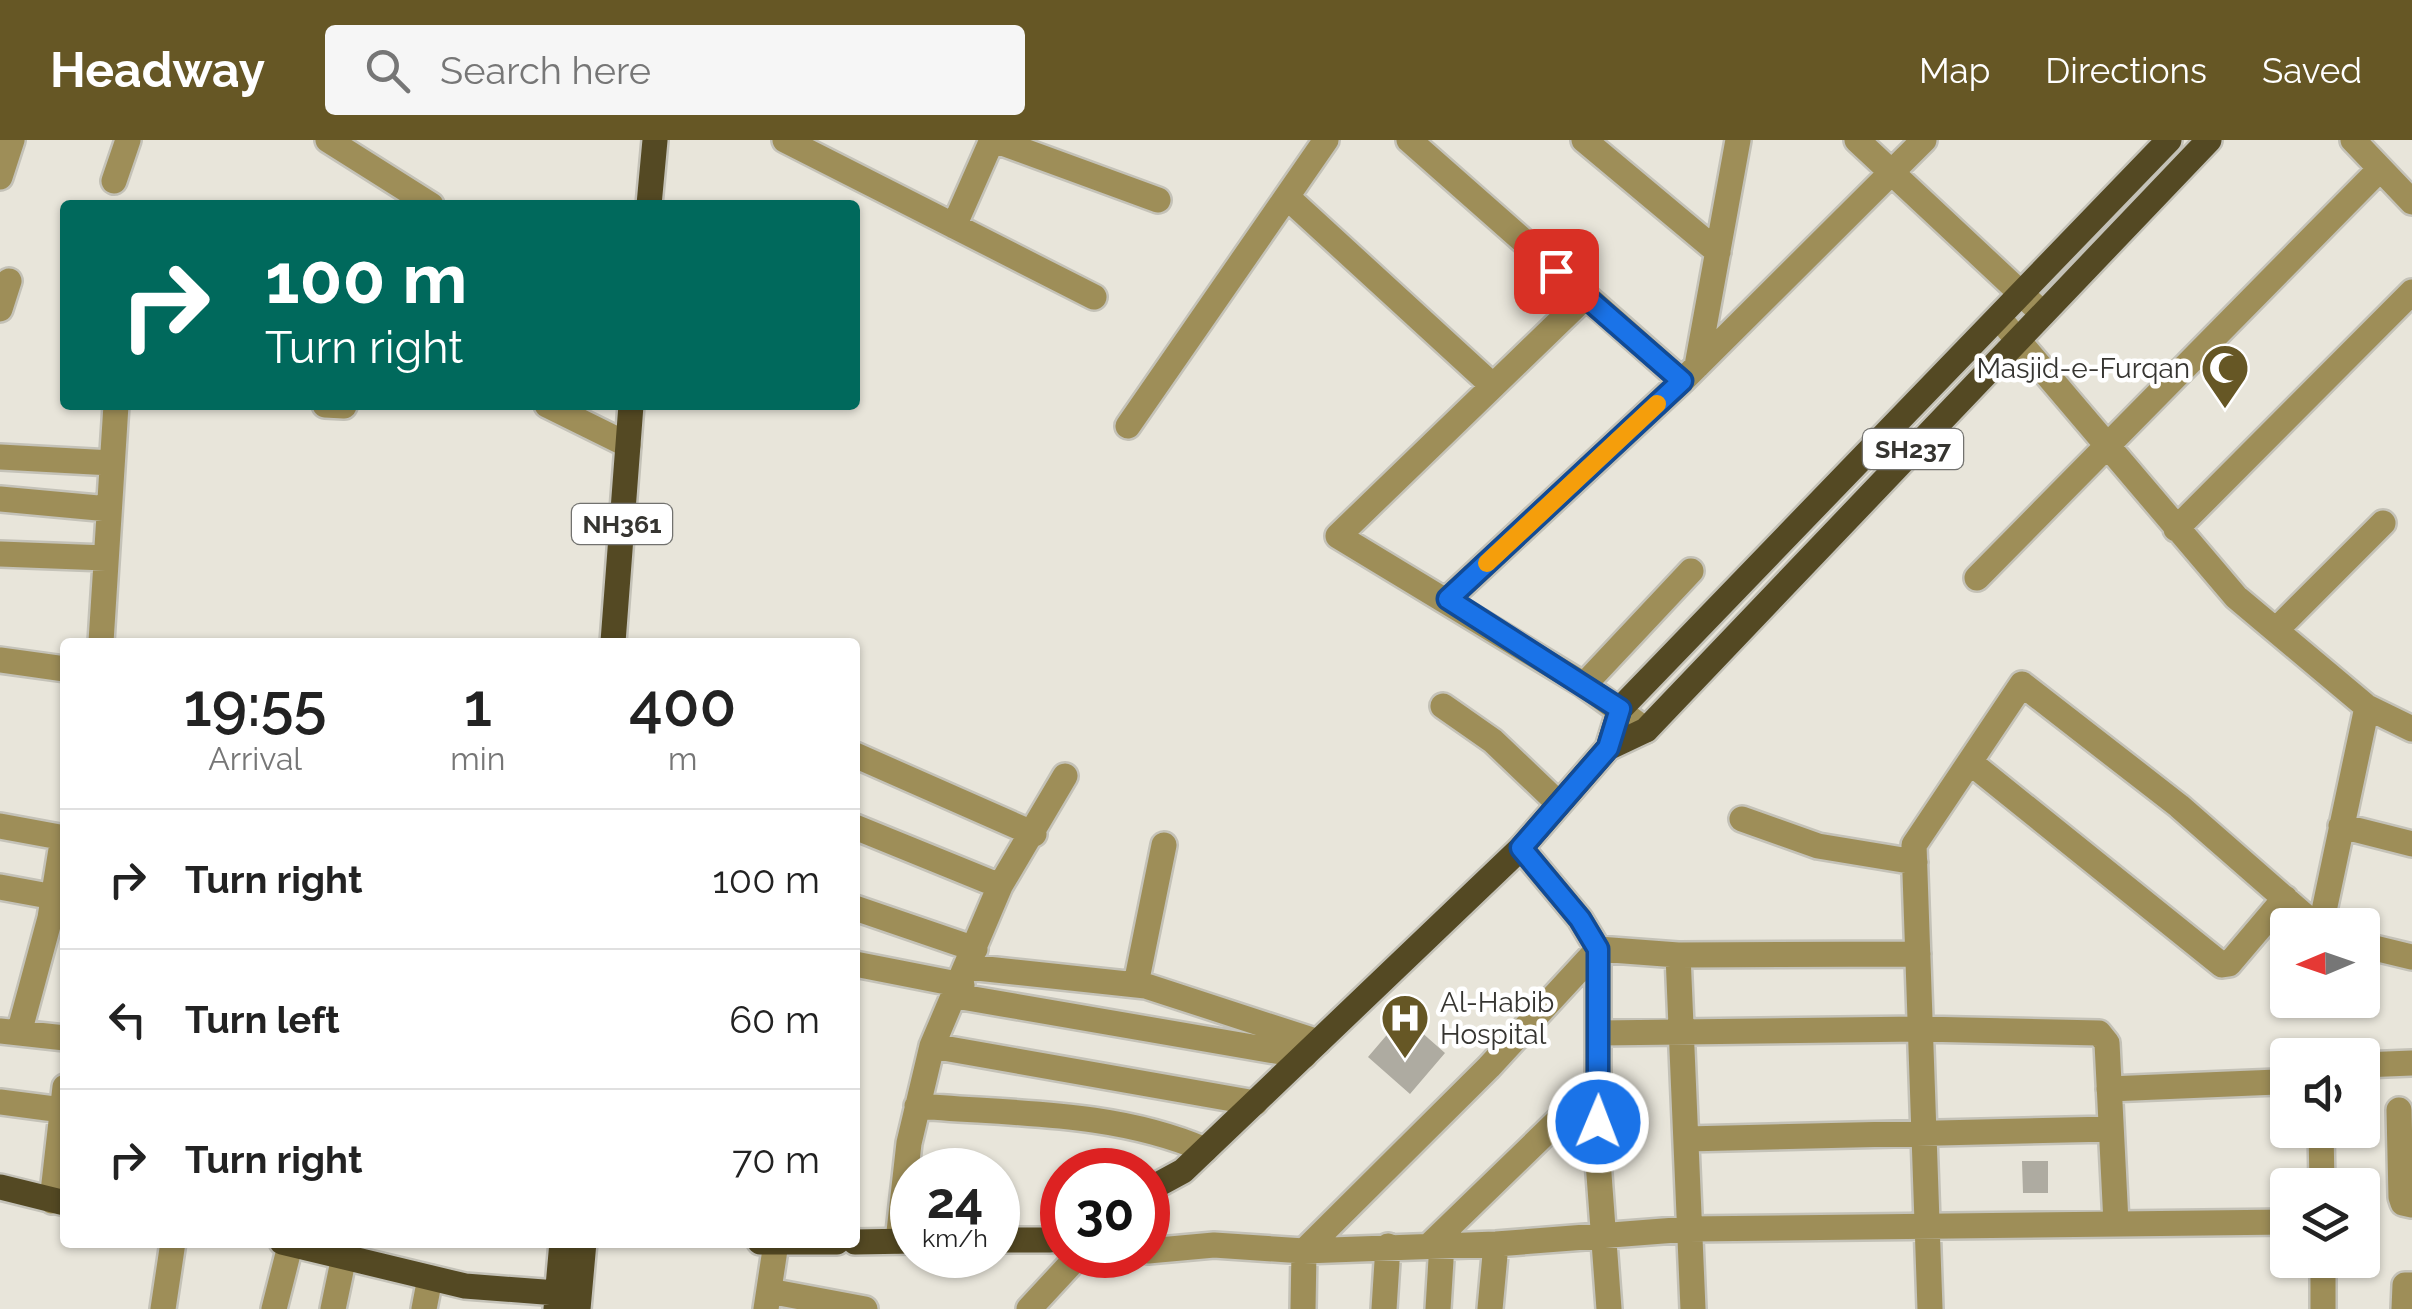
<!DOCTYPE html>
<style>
:root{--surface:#fff;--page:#f6f6f6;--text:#222;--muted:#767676;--line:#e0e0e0;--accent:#665725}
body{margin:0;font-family:Raleway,sans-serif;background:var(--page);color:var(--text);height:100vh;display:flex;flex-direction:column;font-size:38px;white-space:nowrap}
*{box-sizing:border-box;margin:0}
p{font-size:32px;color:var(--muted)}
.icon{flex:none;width:55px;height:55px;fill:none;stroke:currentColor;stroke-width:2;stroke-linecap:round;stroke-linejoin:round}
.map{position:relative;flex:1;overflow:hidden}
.panel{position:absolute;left:60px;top:498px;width:800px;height:610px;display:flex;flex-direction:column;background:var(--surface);border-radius:10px;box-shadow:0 2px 8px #0004}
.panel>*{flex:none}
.hud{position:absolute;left:60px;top:60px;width:800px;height:210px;border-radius:10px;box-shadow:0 2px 8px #0004;background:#00695c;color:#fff;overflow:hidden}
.needle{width:65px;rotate:268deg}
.controls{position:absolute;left:2270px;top:768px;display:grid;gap:20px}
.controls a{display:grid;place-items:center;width:110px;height:110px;border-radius:10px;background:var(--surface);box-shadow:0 2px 8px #0004;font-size:50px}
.speed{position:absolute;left:890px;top:1008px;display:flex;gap:20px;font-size:50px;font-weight:700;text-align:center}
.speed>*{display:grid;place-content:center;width:130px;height:130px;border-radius:50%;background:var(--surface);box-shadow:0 2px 8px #0004;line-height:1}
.speed small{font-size:25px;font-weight:400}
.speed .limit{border:15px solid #d22;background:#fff;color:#111}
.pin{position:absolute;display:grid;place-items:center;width:85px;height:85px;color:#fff;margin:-42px;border-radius:20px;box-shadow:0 5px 15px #0006}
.me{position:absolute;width:110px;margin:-55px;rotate:1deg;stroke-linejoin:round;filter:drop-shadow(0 0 8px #0008)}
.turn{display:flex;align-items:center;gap:35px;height:210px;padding:0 40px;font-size:45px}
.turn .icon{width:130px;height:130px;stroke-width:2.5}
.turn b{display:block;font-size:70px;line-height:85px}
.eta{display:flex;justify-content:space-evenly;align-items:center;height:170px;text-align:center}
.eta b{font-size:60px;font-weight:600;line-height:70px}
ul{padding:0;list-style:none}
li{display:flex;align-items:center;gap:30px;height:140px;padding:0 40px;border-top:2px solid var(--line)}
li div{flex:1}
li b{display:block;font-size:38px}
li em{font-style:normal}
header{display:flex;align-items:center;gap:60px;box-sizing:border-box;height:140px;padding:0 50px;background:var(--accent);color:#fff}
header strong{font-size:48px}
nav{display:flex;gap:55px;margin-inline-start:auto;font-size:35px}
.search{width:700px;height:90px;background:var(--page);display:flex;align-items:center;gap:25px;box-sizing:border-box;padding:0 35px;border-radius:10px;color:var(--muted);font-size:38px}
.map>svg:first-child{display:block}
.building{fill:#aeaba1}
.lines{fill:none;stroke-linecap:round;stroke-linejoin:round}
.minor-casing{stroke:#c4c2b8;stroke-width:30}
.major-casing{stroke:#c4c2b8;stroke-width:30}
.minor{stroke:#9e8e58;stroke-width:25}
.major{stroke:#544923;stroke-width:25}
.route-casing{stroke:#114b97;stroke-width:25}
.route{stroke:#1a73e8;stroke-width:18}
.slow{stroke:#f59e0b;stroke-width:18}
.labels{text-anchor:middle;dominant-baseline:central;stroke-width:9;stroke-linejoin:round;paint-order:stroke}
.shield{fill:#fff;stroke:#72726f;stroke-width:2.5}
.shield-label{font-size:25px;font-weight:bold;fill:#363531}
.poi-label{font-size:28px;fill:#363531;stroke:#fff;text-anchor:end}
</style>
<header>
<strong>Headway</strong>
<div class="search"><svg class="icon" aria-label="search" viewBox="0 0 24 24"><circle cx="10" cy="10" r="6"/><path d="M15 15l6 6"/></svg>Search here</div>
<nav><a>Map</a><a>Directions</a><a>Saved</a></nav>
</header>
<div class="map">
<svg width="2412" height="1169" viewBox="0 0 2412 1169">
<rect width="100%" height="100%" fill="#e8e5da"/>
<path class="building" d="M1403 876 1445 913 1410 954 1368 917Z
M2022 1021H2048V1053H2023Z"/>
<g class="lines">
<g class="minor-casing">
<path id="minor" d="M328 0 431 65
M785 0 1094 157
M994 0 1158 60
M1409 0 1682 241
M1584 0 1718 112
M1857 0 2042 173
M2353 0 2412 62
M0 37 12 0
M114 41 128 0
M1287 57 1493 246
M954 86 992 0
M1585 157 1338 396 1584 545 1646 590
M0 169 9 141
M1999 178 2236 457 2367 567 2412 589
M1697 226 1738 0
M325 265 344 266
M547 265 628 305
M1128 286 1326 0
M0 317 112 323
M0 359 109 369
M2176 389 2412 152
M0 414 106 418
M1977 438 2380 29
M1448 459 1682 241 1924 0
M2276 490 2383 383
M101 502 116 265
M0 520 65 529
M1584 545 1691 431
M1443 566 1493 601 1558 663
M855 615 1034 694
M1971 623 2222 825 2229 824 2285 758
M1742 679 1818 706 1915 722
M0 686 65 698
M2341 686 2412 704
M855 687 1000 746
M1521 708 1580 779 1598 809V1021L1609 1169
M0 747 54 757
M855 768 975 809
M2321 785 2367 567
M2362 805 2412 817
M1678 815 1693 1169
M855 824 962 845
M968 827 1146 846 1318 902
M1136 844 1164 705
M956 856 1304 916
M0 891 65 898
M19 893 50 778 63 697
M1599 893 1920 889 2099 893 2107 903 2116 1083
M932 906 1255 963
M2362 925 2412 923
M2109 949 2277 942
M0 962 62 970
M917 966C1014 974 1115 971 1205 1010
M2399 970 2401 1057 2403 1063 2412 1065
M2321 990 2322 1045
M1686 999 2111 989
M52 1061 65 947
M898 1101 909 1003 932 906 1000 746 1065 636
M1432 1103 1598 942
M1148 1111 1214 1105 1304 1111 1496 1104 1689 1089 2288 1082
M2323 1120V1169
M769 1151 865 1169
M163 1169 173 1102
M274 1169 291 1102
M333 1169 347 1102
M424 1169 430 1138
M766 1169 776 1103
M1029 1169 1079 1115
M1303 1169 1304 1111 1489 927 1598 809 1678 815 1918 814
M1384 1169 1388 1106
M1438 1169 1442 1103
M1490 1169 1496 1104
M1930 1169 1914 705 2022 544 2179 666 2315 785
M2404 1169 2405 1145H2412"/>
</g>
<g class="major-casing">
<path id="major" d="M649 65 655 0
M613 502 631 265
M1608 608 1620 569 2169 0
M0 1047 65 1063
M1148 1050 1183 1031 1521 708 1608 608 1646 590 2209 0
M998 1100H1050L1062 1094
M282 1102 465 1146 557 1153
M760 1102H837
M855 1102 912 1101
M556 1169 562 1102
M578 1169 584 1102"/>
</g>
<use href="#minor" class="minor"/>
<use href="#major" class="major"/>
</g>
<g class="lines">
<g class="route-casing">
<path id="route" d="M1556 131 1682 241 1448 459 1620 569 1608 608 1521 708 1580 779 1598 809V982"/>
</g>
<use href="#route" class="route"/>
<path class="slow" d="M1487 423 1657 264"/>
</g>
<defs>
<g id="mosque-pin" transform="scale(2.5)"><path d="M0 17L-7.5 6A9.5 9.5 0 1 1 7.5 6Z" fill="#665725" stroke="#fff"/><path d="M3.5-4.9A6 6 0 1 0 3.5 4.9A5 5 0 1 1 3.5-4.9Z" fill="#fff"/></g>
<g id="hospital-pin" transform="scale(2.5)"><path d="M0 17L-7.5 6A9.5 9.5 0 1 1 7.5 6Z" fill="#665725" stroke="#fff"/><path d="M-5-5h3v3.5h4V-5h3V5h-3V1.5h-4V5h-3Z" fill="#fff"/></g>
</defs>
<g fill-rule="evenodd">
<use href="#mosque-pin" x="2225" y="228"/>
<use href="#hospital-pin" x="1405" y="878"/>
</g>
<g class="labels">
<g class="shield">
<rect x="1863" y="289" width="100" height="40" rx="8"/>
<rect x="572" y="364" width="100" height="40" rx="8"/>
</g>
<g class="shield-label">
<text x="1913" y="309">SH237</text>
<text x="622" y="384">NH361</text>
</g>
<g class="poi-label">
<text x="2190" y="228">Masjid-e-Furqan</text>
<text x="1440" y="862" text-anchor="start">Al-Habib<tspan x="1440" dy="32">Hospital</tspan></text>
</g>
</g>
</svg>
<div class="controls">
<a><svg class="needle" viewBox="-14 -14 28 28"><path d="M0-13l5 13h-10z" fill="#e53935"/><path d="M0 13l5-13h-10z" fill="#767676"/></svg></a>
<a><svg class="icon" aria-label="sound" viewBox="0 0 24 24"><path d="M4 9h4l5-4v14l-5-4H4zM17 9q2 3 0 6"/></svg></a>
<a><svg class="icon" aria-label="layers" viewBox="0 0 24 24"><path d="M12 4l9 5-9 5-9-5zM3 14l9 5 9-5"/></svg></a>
</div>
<div class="speed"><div>24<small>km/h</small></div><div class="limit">30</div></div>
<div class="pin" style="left:1556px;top:131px;background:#d93025"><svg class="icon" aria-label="arrive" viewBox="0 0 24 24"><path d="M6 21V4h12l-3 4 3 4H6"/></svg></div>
<svg class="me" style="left:1598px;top:982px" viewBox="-20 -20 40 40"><circle r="17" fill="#1a73e8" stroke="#fff" stroke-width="3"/><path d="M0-11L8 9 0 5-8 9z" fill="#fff"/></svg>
<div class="hud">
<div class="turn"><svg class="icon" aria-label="right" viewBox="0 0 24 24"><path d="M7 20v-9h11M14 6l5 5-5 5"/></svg><div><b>100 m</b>Turn right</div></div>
</div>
<section class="panel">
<div class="eta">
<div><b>19:55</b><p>Arrival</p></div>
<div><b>1</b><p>min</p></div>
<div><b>400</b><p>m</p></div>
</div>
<ul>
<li><svg class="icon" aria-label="right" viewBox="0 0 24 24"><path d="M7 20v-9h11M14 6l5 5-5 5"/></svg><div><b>Turn right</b></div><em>100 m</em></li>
<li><svg class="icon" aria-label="left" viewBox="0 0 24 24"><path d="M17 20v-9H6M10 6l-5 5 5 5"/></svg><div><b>Turn left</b></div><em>60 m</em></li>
<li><svg class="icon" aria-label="right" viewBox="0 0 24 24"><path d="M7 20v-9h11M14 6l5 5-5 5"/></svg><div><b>Turn right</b></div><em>70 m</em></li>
</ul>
</section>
</div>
